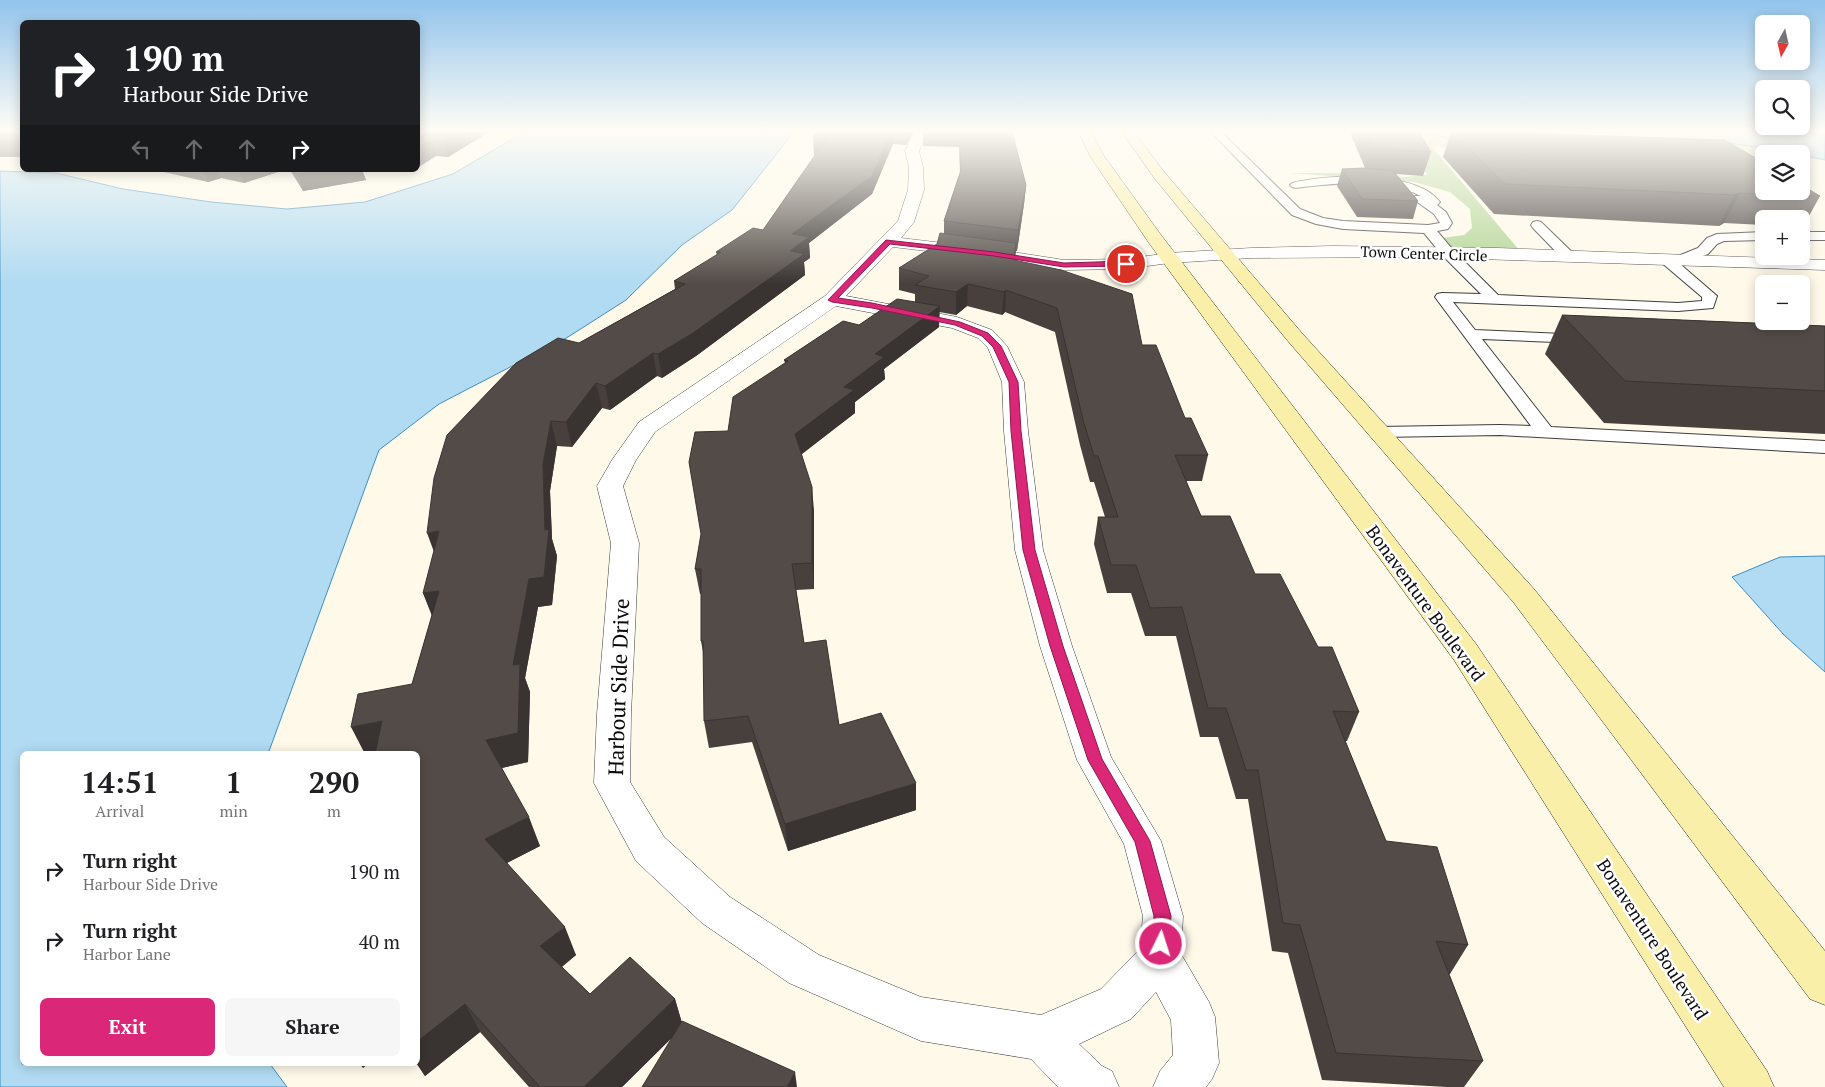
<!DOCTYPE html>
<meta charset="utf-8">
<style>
:root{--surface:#fff;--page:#f6f6f6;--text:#202124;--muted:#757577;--accent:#db2777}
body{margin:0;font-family:"PT Serif",serif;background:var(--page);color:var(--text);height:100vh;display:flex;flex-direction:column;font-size:19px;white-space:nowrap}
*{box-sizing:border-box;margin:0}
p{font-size:16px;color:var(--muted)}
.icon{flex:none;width:28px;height:28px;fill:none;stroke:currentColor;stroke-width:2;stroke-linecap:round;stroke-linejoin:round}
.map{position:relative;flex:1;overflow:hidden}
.drawer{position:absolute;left:20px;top:751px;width:400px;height:315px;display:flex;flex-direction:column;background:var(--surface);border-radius:8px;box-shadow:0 2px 12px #0003}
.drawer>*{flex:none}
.hud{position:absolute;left:20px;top:20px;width:400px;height:152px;border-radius:8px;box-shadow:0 2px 12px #0003;background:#202124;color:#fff;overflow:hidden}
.needle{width:32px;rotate:188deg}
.fabs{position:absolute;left:1755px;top:15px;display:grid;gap:10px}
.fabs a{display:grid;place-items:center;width:55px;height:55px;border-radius:8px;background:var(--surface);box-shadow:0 2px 12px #0003;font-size:25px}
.pin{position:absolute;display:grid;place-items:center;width:42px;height:42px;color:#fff;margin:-21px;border:2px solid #fff;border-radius:50%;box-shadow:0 1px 5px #0007}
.me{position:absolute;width:55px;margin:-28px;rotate:4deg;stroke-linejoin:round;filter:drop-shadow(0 0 4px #0008)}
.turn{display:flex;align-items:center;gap:18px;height:105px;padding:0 20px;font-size:22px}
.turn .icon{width:65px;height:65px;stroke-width:2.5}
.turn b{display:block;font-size:35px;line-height:42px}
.lanes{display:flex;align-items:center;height:48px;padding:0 20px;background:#0003;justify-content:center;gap:25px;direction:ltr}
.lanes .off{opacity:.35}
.eta{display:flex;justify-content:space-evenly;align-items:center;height:85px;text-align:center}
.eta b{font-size:30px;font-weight:600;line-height:35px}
.cta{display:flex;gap:10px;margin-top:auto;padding:10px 20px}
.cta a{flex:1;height:58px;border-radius:8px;background:var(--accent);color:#fff;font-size:20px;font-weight:600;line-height:58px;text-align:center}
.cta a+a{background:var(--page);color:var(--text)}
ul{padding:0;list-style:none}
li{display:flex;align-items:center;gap:15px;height:70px;padding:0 20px}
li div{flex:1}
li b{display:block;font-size:19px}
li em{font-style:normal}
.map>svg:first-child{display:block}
.green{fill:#cfe5b6}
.forest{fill:#b3d596}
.water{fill:#b1dbf2;stroke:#3d90c4}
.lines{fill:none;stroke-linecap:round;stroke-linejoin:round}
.service-casing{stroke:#3d3d3d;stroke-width:2}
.minor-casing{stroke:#3d3d3d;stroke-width:1}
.tertiary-casing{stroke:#3d3d3d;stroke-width:1}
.secondary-casing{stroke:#2c2c2c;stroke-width:1}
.service{fill:#fff;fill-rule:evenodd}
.minor{fill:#fff;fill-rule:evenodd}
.tertiary{fill:#fff;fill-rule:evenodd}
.secondary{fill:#faefa8;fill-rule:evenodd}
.wall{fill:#47403d}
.shaded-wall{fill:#393432}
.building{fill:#524b47;stroke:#393432}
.route{fill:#db2777;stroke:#8e194d}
.labels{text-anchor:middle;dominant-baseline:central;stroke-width:5;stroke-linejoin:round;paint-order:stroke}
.far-street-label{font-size:15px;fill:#0a0a0a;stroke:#fff}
.street-label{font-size:18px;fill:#0a0a0a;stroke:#fff}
.near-street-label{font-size:21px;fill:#0a0a0a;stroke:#fff}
</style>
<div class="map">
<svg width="1825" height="1087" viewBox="0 0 1825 1087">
<rect width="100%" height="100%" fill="#fef9e9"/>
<path class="green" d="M1382 132H1422L1426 134 1716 141 1793 154H1764V156L1734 152 1432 147 1384 134Z"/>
<path class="forest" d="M1384 134 1432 147 1520 251 1448 247 1442 238 1464 235 1472 228 1470 209 1450 192 1414 182 1288 173H1349L1406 177 1427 175 1412 143Z"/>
<path class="water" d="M524 132H794L732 210 682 245 626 300 568 337 439 404 379 450 268 754H22V1064H270L287 1087H0V171L56 173 123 189 211 202 287 209 365 202 453 174Z
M1422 132H1789L1825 135V160L1801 155V154L1716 141 1449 138 1426 134Z
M1825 556V672L1784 635 1732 577 1780 557Z"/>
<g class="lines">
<g class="service-casing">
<path id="service" d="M1211 132H1221L1300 209 1323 218 1343 221 1428 225 1440 223 1434 214 1413 199 1415 196H1421C1384 178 1336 183 1296 188L1292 187 1290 185 1292 183C1328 174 1416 170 1440 202L1437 205 1446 212 1452 223 1448 229 1437 231 1453 250 1498 295 1678 303 1702 301V297L1662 263 1660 260 1662 257 1667 256 1673 258 1698 248 1707 238 1717 234 1764 232V240L1724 241 1717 244 1708 254 1680 264 1717 296 1713 308 1678 311 1453 302 1475 330 1586 335 1588 338 1586 341 1580 343 1482 339 1551 427 1825 441V453L1500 435 1379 437 1373 436 1370 432 1373 428 1379 427 1500 425 1531 426 1435 297 1437 294 1442 293 1481 294 1443 256 1424 233 1343 229 1316 224 1292 215Z
M1537 221 1541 222 1574 254 1576 257 1574 260H1564L1533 228 1531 225 1533 222Z
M1801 232H1825V240H1801Z"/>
</g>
<g class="minor-casing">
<path id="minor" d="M914 132H927L919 151 923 167 924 190 914 222 901 238 994 249 1064 260 1126 259 1169 253 1175 254 1178 258 1175 262 1169 263 1126 269 1064 270 994 259 893 247 846 296 957 317 992 330 1007 346 1024 382 1028 431 1043 550 1072 646 1111 757 1161 841 1183 916 1181 954 1209 1002 1215 1017 1219 1063 1212 1079 1206 1087H1153L1160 1071 1173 1055 1171 1020 1156 992 1131 1019 1079 1044 1102 1066 1112 1071 1119 1087H1058L1031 1059 921 1041 789 983 702 923 636 861 594 783 597 714 611 543 597 486 612 460 639 422 825 296 898 221 908 190 909 167 905 151ZM836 306 952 328 978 338 988 348 1002 382 1004 431 1015 550 1040 646 1077 760 1124 844 1143 916 1140 949 1101 989 1041 1015 921 997 819 955 730 897 664 837 630 782 631 714 639 543 623 486 636 460 655 432Z"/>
</g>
<g class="tertiary-casing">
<path id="tertiary" d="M1333 246 1497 248 1825 260V270L1415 257 1251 258 1169 263 1163 262 1160 258 1163 254 1169 253 1251 248Z"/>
</g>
<g class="secondary-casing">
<path id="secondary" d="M1079 132H1091L1104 156 1161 235 1476 644 1767 1071 1774 1087H1724L1454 660 1149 243 1090 156Z
M1122 132H1134L1165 173 1301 332 1534 589 1825 951V1005L1810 999 1514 603 1287 340 1155 179Z"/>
</g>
<use href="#service" class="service"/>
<use href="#minor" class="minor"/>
<use href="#tertiary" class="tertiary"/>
<use href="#secondary" class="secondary"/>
</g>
<path class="wall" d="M0 132H22V157H0Z
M418 132H489L448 157 436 156 420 166H418Z
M817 132H913L906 145 893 144 872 194 809 243 810 258 804 262 805 275 696 356 662 378 657 376 610 410 602 408 572 447 557 446 550 491 552 539 557 556 552 605 538 607 525 678 530 692 528 762 502 768 540 846 507 863 576 955 562 967 590 994 675 999 682 1023 673 1036 622 1087H529L480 1032 425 1076 417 1064H418V754H365L412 684 432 615 423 593 579 343 675 289 674 281 717 255 716 252 763 230 815 155H814L813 137Z
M923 132H1012L1026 185 1024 204 1017 251H1016L1015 260 1142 345 1185 418 1208 455 1202 481H1186L1201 516 1255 574 1318 647 1359 712 1347 741H1345L1386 841 1468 945 1450 974H1449L1483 1061 1464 1087H1447L1322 1080 1288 953 1272 951 1248 799H1236L1218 737H1200L1176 636H1145L1131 593H1107L1094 544 1098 517H1105L1094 482H1090L1080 445 1055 332 1005 312 1002 315 967 306 956 315 939 312V327L884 369 885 379 855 402V413L801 454 814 511V589L796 590 804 643 839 725 916 810 788 851 752 742 709 748 704 721V657L701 641V594H700L695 569 728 431 785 363 784 360 859 325 915 302V294L899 290V268L937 244 944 234V221L960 173 959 147 923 146Z
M1352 132H1419L1431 152 1423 176 1396 174 1418 201 1413 219 1357 217 1337 186 1342 169 1365 168 1351 135Z
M1451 132H1493L1820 196 1803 227H1801V219H1764V225L1724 223 1719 226 1494 214 1443 157Z
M155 170H284L244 183 221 178 208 182Z
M290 170H362L366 180 303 191Z
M1562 315 1825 326V434L1604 423 1545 354Z"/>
<path class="shaded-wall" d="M459 132H489L448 157 443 141Z
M891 132H893V144L872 194 809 243 810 258 804 262 805 275 696 356 662 378 658 354 790 251 792 234Z
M906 132H913L906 145Z
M431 140 436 156 420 166 418 157V148Z
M203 170H217L221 178 208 182Z
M239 170H284L244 183Z
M319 170H362L366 180 303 191 297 174Z
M1026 185 1024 204 1017 251 1018 230Z
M1740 193 1724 223 1719 226 1734 195Z
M968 284 967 306 956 315V292Z
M1006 290 1005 312 1002 315 1004 292Z
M940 306 939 327 884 369 885 379 855 402V413L797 458 795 434 844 387 875 354Z
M653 353 657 376 610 410 605 386Z
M596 383 602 408 572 447 566 422Z
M551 421 557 446 550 491 552 539 557 556 552 605 538 607 525 678 530 692 528 762 497 769 486 740 513 665 529 579 545 530 543 464Z
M812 487 814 511V589L812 563Z
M439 531 437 560 427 533Z
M439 591 434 621 423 593Z
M382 721 396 750 374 754H365L351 727Z
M916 783V810L788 851 785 824Z
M529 817 540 846 497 868 485 839Z
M565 927 576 955 552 974 540 946Z
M675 999 683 1027 622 1087H584Z
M465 1004 480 1032 425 1076 417 1064 418 1041Z
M360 1064H368L363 1068Z
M795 1072 797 1087H787Z"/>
<path class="building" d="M0 132H22V141H0Z
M418 132H459L443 141 431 140 418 148Z
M817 132H891L872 176 792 234 809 237 790 251 804 254 693 333 658 354 653 353 605 386 596 383 566 422 551 421 543 464 545 530 549 529 544 577 529 579 513 665 520 664 518 733 486 740 529 817 485 839 565 927 540 946 590 994 630 957 675 999 584 1087H540L465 1004 418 1041V754H375L382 721 351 727 358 694 412 684 439 591 423 593 439 531 427 533 434 478 447 435 516 363 558 338 579 343 685 284 674 281 721 252H716L753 228 763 230 827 138 813 137Z
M959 132H1012L1026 185 1018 230 944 221 961 170Z
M1366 132H1419L1431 152 1373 148Z
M1453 132H1493L1725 140 1764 163V191H1801V185L1820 196 1740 193 1734 195 1505 184Z
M1364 168 1393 171 1418 201 1362 199 1342 169Z
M294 170H319L297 174Z
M940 233 1016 243 1014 260 1061 270 1132 294 1142 345H1156L1185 418H1191L1208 455H1175L1201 516H1230L1255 574H1280L1318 647H1332L1359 712 1333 711 1386 841 1437 847 1468 945 1436 941 1483 1061 1336 1053 1300 925 1283 923 1258 770H1246L1226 708H1208L1182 607 1150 608 1136 565H1111L1098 517H1118L1098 456H1094L1083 420 1057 308 1006 290 1004 292 968 284 956 292 915 285 929 276 899 268 937 244Z
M897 299 940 306 875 354 884 357 844 387 854 390 795 434 812 487V563L792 564 804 643 826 640 839 725 881 713 916 783 785 824 748 716 704 721 703 641H701V569H695L701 534 689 462 695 432 728 431 733 397 788 361 784 360 843 321 859 325Z
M1562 315 1825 326V391L1625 381Z
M682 1021 795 1072 787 1087H642Z"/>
<linearGradient id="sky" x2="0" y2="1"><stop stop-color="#92c4ec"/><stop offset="0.46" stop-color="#fffcf5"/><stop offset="1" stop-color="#fffcf5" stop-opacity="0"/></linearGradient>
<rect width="1825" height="284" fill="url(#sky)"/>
<path class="route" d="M886 240 994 252 1064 263 1126 261 1129 264 1126 266 1064 267 994 256 890 244 838 298 872 303 960 322 988 333 1001 346 1018 382 1021 431 1035 550 1063 646 1102 759 1150 841 1171 916 1169 944 1167 949 1161 952 1155 949 1152 944 1154 916 1135 842 1088 760 1050 646 1023 550 1011 431 1009 382 993 347 982 336 955 325 872 308 832 302 828 300Z"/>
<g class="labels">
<g class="far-street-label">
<text transform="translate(1424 253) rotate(2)">Town Center Circle</text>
</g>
<g class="street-label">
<text transform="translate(1426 603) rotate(54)">Bonaventure Boulevard</text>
<text transform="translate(1653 939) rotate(57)">Bonaventure Boulevard</text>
</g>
<g class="near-street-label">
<text transform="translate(618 687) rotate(-88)">Harbour Side Drive</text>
</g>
</g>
</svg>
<div class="fabs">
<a><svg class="needle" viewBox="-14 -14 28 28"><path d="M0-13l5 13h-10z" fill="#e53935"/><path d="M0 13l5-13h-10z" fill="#757577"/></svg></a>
<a><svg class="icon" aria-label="search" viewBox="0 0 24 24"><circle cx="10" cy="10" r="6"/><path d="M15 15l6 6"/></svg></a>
<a><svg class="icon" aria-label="layers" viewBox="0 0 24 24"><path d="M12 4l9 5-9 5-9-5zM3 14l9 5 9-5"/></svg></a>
<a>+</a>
<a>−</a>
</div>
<div class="pin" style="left:1126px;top:264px;background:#d93025"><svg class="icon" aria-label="arrive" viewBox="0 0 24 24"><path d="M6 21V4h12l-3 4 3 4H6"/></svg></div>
<svg class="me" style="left:1161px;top:944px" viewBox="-20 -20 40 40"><circle r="17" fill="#db2777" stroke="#fff" stroke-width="3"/><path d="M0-11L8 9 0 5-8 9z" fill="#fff"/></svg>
<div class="hud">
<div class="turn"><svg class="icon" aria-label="right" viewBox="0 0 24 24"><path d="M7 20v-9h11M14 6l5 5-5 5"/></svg><div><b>190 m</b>Harbour Side Drive</div></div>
<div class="lanes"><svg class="icon off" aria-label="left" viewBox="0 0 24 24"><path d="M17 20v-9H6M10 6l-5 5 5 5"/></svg><svg class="icon off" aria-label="ahead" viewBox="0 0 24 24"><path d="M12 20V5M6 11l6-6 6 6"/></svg><svg class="icon off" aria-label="ahead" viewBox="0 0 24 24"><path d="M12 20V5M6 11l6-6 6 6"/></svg><svg class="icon" aria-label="right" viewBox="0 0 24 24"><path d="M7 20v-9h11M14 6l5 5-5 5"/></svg></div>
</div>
<section class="drawer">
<div class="eta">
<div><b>14:51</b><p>Arrival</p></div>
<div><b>1</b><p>min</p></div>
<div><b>290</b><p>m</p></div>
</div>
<ul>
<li><svg class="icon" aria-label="right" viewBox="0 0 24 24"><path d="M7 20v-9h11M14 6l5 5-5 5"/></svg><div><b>Turn right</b><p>Harbour Side Drive</p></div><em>190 m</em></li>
<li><svg class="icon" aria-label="right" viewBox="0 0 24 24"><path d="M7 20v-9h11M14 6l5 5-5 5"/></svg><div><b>Turn right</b><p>Harbor Lane</p></div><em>40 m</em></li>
</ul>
<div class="cta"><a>Exit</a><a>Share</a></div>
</section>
</div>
